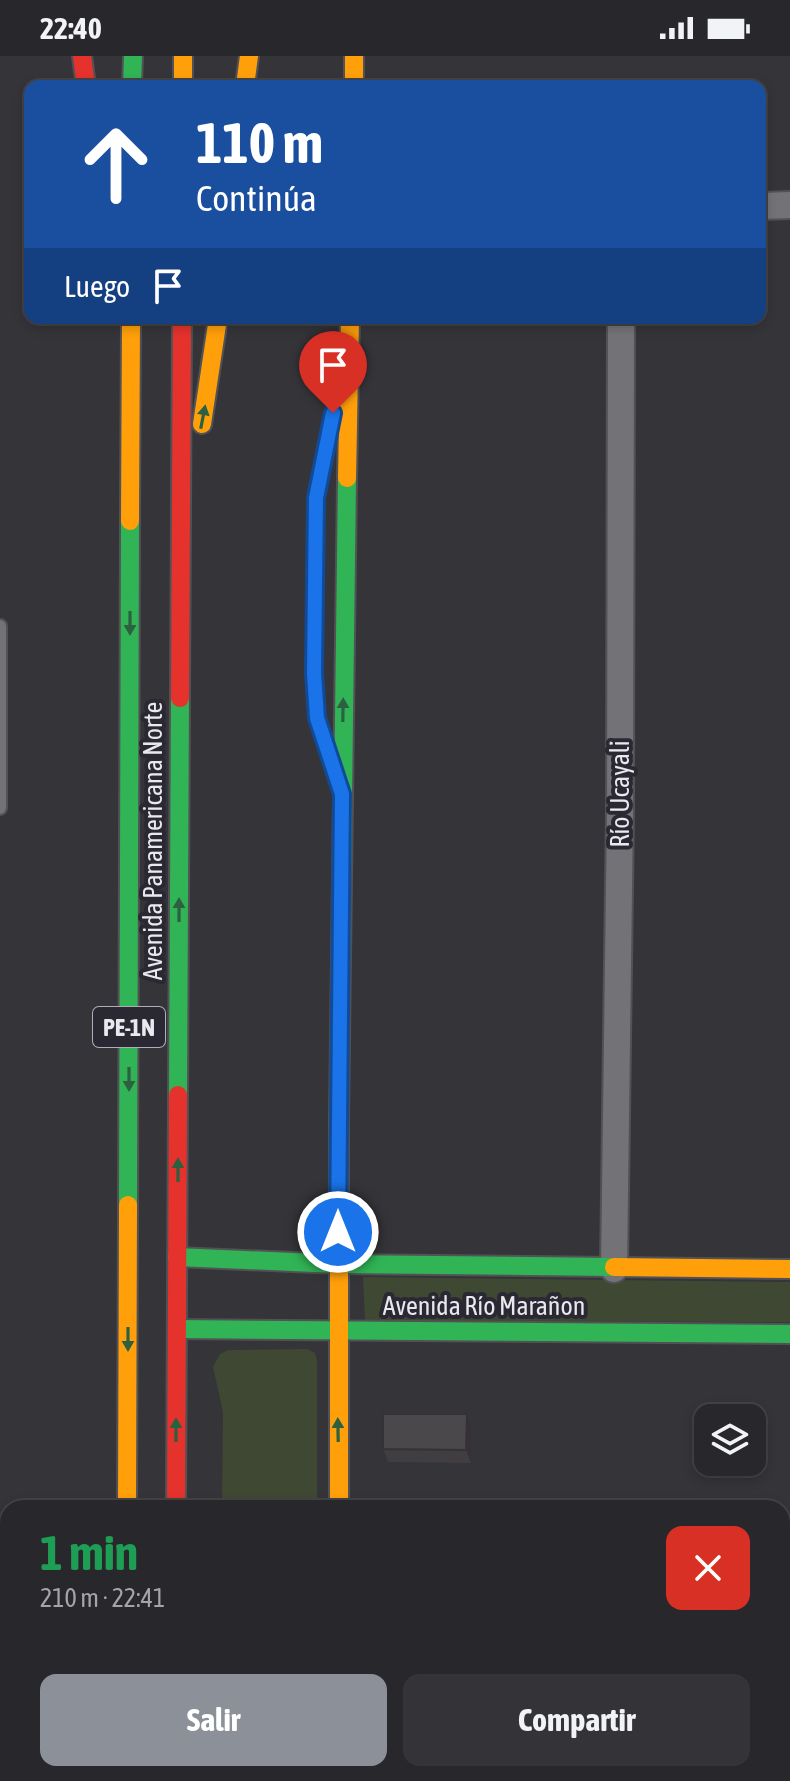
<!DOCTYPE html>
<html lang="es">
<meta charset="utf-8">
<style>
:root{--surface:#28272b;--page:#343337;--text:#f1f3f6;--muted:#a5a5a9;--line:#444447;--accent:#8c9099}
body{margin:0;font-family:"Asap Condensed",sans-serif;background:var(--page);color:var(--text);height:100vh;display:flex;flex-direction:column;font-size:30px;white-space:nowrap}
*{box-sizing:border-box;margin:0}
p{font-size:26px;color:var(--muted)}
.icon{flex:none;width:44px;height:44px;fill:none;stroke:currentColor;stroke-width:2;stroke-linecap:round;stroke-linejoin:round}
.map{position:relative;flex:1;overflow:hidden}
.panel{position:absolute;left:0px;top:1444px;width:790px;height:282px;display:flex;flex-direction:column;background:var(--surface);border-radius:24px 24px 0 0;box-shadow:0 4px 12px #0003,0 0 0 2px var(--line)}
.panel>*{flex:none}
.guide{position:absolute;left:24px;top:24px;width:742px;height:244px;border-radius:16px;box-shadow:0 4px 12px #0003,0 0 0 2px var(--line);background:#1a4fa0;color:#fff;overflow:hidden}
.tools{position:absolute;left:694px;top:1348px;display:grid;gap:16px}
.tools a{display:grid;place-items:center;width:72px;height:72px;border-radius:16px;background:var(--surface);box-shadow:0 4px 12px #0003,0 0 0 2px var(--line);font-size:40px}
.pin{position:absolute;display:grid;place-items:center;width:68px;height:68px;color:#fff;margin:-82px -34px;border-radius:50% 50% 50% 0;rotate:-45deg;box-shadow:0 0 8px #0007}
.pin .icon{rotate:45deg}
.me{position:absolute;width:88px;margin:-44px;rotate:0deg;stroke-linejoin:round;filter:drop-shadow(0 0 6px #0008)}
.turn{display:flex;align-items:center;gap:28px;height:168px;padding:0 40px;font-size:36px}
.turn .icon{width:104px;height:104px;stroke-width:2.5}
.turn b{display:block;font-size:56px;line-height:68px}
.then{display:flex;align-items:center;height:76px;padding:0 40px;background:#0003;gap:16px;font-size:30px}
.round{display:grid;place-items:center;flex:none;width:84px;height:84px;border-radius:16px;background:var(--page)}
.head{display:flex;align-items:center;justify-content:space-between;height:136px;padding:0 40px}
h1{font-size:48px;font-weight:700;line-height:60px;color:#1e9e55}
.cta{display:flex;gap:16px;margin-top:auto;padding:16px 40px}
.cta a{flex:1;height:92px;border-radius:16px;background:var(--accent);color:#fff;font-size:32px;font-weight:700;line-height:92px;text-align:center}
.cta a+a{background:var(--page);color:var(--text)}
.status{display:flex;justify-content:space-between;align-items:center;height:56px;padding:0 40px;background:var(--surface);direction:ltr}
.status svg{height:22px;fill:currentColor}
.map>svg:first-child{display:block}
.green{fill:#3f4833}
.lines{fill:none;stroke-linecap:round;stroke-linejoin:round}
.lane-casing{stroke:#525156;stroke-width:16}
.street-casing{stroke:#525156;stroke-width:30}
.fast-casing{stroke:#525156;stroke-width:22}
.slow-casing{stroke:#525156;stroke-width:22}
.jam-casing{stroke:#525156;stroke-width:22}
.lane{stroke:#737276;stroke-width:12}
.street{stroke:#737276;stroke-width:26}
.fast{stroke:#30b455;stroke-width:18}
.slow{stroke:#ff9f0a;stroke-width:18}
.jam{stroke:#e5322d;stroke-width:18}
.wall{fill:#403e41}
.shaded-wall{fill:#343235}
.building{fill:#4b484c;stroke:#343235;stroke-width:2}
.oneway{fill:#2c6040}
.route-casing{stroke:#114b97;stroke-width:20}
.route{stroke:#1a73e8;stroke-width:14}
.labels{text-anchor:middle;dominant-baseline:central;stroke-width:8;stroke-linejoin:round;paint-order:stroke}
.shield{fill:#2a2832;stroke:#b0aeb6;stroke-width:2}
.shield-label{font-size:24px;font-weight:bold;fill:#e9e8ee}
.street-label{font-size:26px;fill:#e9e8ee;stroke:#2a2832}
</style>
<div class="status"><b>22:40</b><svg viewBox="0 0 49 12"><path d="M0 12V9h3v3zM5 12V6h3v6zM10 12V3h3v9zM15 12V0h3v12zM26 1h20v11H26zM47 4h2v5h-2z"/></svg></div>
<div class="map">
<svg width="790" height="1725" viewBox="0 0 790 1725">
<rect width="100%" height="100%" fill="#353439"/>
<path class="green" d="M363 1221 790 1226V1266L365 1265Z
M307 1293 315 1297 317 1305V1452H222L223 1356 213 1311 220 1298 228 1294Z
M39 1718H82L91 1725H28Z"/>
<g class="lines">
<g class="lane-casing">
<path id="lane" d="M0 570V752
M330 701 317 662 314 617 316 442 333 355"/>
</g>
<g class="street-casing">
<path id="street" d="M760 150 790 149
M614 1213 620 756 621 262
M782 1506H790
M568 1718V1725
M769 1718V1725"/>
</g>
<g class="fast-casing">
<path id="fast" d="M132 30 133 0
M178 1039 180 642
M339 1064 347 422
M128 1149 130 465
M177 1201 338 1208 614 1211
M177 1273 790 1278
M175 1718V1725"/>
</g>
<g class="slow-casing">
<path id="slow" d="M183 0V30
M354 0V30
M245 30 249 0
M202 368 218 262
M347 422 350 262
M130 465 131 262
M339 1064V1452
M614 1211 790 1213
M127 1452 128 1149
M263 1718 267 1725
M337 1718V1725"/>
</g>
<g class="jam-casing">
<path id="jam" d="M82 0 86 30
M180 642 182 262
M176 1452 178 1039
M0 1679H8
M126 1718V1725"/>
</g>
<use href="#lane" class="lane"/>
<use href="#street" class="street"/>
<use href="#fast" class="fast"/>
<use href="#slow" class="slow"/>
<use href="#jam" class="jam"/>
</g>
<path class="wall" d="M471 1371V1407L388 1406 383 1393Z"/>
<path class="shaded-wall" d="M467 1358 471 1371V1407L466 1394Z"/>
<path class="building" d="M383 1358H467L466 1394 383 1393Z"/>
<defs><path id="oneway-solid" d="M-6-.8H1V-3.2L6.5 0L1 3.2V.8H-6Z" transform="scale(2)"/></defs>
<g class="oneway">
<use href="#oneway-solid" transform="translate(203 361) rotate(-79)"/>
<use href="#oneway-solid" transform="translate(130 567) rotate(90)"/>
<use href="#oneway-solid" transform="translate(343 654) rotate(-89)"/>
<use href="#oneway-solid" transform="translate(179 854) rotate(-90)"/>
<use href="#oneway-solid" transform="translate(129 1023) rotate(90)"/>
<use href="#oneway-solid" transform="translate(178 1114) rotate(-90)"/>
<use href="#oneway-solid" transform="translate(128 1283) rotate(90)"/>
<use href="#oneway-solid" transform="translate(176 1374) rotate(-90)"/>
<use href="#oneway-solid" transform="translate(338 1374) rotate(-91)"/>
</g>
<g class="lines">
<g class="route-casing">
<path id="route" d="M333 357 316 442 314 617 317 662 342 738 338 1176"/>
</g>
<use href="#route" class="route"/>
</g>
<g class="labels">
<rect class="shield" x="93" y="951" width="72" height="40" rx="6"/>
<g class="shield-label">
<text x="129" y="971">PE-1N</text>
</g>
<g class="street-label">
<text transform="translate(620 738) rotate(-90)">Río Ucayali</text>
<text transform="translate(153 785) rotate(-90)">Avenida Panamericana Norte</text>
<text x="484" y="1250">Avenida Río Marañon</text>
</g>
</g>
</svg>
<div class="tools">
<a><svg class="icon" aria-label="layers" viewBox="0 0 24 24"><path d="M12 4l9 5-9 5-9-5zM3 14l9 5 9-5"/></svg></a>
</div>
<div class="pin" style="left:333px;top:357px;background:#d93025"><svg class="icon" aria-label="arrive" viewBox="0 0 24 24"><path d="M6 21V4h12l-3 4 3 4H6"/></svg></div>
<svg class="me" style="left:338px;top:1176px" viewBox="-20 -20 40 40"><circle r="17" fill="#1a73e8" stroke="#fff" stroke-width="3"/><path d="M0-11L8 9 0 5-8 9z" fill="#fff"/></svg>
<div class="guide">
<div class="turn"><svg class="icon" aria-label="ahead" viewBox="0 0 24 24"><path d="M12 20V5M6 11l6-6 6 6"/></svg><div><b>110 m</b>Continúa</div></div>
<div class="then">Luego<svg class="icon" aria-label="arrive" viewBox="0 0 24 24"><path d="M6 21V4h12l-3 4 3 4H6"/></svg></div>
</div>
<section class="panel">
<div class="head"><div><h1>1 min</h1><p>210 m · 22:41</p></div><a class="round" style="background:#d93025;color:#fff"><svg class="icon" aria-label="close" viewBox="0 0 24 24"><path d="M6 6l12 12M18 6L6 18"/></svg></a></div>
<div class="cta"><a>Salir</a><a>Compartir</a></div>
</section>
</div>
